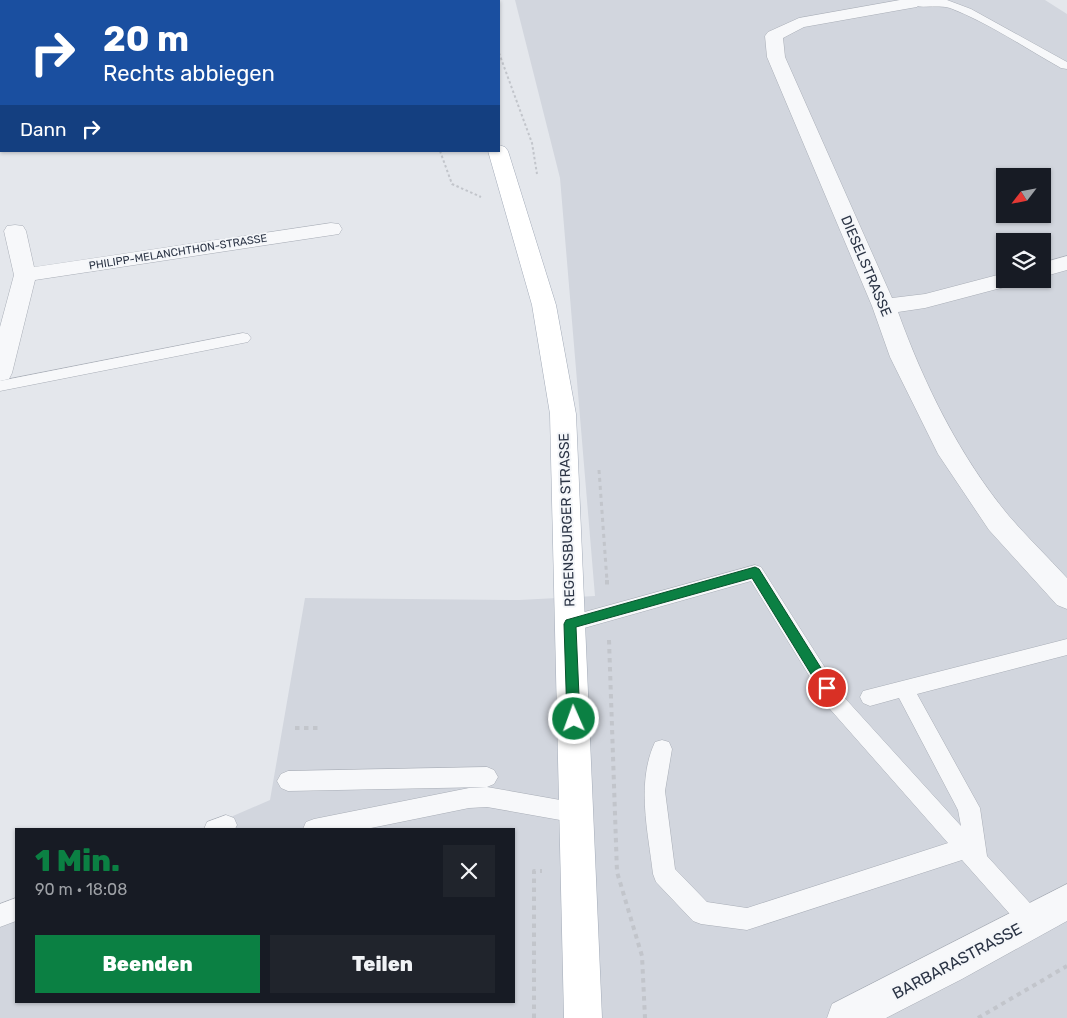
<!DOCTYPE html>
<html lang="de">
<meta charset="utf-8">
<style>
:root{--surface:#171b24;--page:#20242c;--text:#f1f3f6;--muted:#9ea1a6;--accent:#0b8043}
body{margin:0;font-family:Rubik,sans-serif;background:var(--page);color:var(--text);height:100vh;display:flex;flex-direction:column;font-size:19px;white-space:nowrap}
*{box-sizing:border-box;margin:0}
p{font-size:16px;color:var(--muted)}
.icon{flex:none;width:28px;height:28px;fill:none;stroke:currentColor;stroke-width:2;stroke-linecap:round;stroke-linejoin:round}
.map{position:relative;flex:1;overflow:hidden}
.panel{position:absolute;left:15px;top:828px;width:500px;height:175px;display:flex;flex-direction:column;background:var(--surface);border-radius:0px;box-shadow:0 1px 4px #0004}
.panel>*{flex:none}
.banner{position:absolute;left:0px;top:0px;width:500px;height:152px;box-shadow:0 1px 4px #0004;background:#1a4fa0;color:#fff;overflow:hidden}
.needle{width:32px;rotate:238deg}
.buttons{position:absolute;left:996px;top:168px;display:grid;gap:10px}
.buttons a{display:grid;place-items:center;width:55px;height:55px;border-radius:0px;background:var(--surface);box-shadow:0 1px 4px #0004;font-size:25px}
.pin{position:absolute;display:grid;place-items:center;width:42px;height:42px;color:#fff;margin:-21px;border:2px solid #fff;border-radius:50%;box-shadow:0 1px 5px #0007}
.me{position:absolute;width:55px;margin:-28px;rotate:358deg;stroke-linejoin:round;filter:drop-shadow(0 0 4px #0008)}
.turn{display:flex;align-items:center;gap:18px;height:105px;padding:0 20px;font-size:22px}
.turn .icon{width:65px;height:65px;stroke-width:2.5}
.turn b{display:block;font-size:35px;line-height:42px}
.then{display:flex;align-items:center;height:48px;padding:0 20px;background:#0003;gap:10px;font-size:19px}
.round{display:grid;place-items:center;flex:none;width:52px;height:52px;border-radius:0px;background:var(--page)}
.head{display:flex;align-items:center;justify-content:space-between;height:85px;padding:0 20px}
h1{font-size:30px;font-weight:800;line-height:38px;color:var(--accent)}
.cta{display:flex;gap:10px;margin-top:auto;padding:10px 20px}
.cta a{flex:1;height:58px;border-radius:0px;background:var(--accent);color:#fff;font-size:20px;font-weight:800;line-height:58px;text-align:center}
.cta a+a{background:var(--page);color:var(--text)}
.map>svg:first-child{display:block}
.built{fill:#d2d6de;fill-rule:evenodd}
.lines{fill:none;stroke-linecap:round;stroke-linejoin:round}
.service-casing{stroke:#a9aeb7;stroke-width:1}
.minor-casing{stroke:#a9aeb7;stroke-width:1}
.tertiary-casing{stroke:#a9aeb7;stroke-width:1}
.primary-casing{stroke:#a3abb8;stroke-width:1}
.path-far2{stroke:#c2c5cb;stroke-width:2;stroke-dasharray:2.5 2.5;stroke-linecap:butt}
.path-far1{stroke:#c2c5cb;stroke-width:3;stroke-dasharray:4 4;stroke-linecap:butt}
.path{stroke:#c2c5cb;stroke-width:4;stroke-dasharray:4.5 4.5;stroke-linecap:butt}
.service{fill:#f7f8fa;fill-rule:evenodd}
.minor{fill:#f7f8fa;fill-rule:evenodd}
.tertiary{fill:#f7f8fa;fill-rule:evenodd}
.primary{fill:#fff;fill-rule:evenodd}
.route{fill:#0b8043;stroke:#07532c}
.labels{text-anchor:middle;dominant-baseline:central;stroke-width:4;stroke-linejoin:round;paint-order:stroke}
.far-street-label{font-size:11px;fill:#2b3445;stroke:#f4f6f9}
.street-label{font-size:14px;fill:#2b3445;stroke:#f4f6f9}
.near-street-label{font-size:16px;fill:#2b3445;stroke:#f4f6f9}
</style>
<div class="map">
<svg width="1067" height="1018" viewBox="0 0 1067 1018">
<rect width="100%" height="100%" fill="#e4e7ec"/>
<path class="built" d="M515 0H1045L1067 14V1018H0V916L16 909V1001H514V829H203L270 800 305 598 519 600 595 596 560 178ZM1005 176H1042V214H1005ZM1005 241H1042V279H1005Z"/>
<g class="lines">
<g class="service-casing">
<path id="service" d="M947 0 971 9 1067 62V69L1061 68C1025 48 989 23 950 8 938 4 913 10 906 3L910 0Z
M243 333 248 334 251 338 248 342 0 391V381Z
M755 565 761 567 843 696 961 826 958 810 899 698 870 706 863 703 860 697 863 691 1067 639V655L917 694 980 808 987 856 1039 913 1043 921 1039 929 1031 933 1023 929 962 860 747 930 701 924 693 921 656 882 653 874C648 831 636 783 655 742L662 740 669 742 672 749 665 791 675 869 707 902 747 908 948 843 829 708 751 581 570 632 563 630 560 624 563 618 570 616Z
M487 767 494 770 498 777 494 784 487 787 288 791 281 788 277 781 281 774 288 771Z
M487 787 577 803 585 806 588 813 585 820 577 823 487 807 469 808 366 829H303L306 822 314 819 469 788Z
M226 815 234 818 237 825 235 829H204L207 822Z
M16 898V921L0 927V904Z"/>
</g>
<g class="minor-casing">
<path id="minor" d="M900 0H917L919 3 917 7 911 8 804 27 783 38 785 57 892 298 925 294 1005 273V279H1019L1016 284 925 308 898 312C924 384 960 457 1009 516 1027 537 1048 557 1067 578V609L1057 605 989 530 938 454 890 357 872 306 767 57 765 36 768 32 799 18Z
M331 223 339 224 342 229 339 234 35 280 12 373 9 379 0 381V327L14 275 4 231 7 226 15 225 23 226 26 231 34 267Z
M1067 256V270L1042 277V263Z"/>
</g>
<g class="tertiary-casing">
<path id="tertiary" d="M1067 884V921L962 979 886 1018H827L832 1004Z"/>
</g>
<g class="primary-casing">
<path id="primary" d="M203 0H221V1H204Z
M436 0H453V1H437Z
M499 145 505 147 508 151 556 305 576 414 602 1018H564L550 414 532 305 488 151H499Z"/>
</g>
<path class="path-far2" d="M167 0 169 1
M499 53 532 143 537 174
M440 151 452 184 481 197"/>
<path class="path-far1" d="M599 470 607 581"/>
<path class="path" d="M607 580V586
M609 640 617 872 642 956 645 1018
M295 728H322
M534 1018V871H542
M978 1018 1067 966"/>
<use href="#service" class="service"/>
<use href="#minor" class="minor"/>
<use href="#tertiary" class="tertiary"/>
<use href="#primary" class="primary"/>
</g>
<path class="route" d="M755 567 759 569 831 684 833 688 831 692 827 693 822 692 752 578 576 627 580 719 578 723 574 724 569 723 567 719 564 624 566 620Z"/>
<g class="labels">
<g class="far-street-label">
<text transform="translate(178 252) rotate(-9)">PHILIPP-MELANCHTHON-STRASSE</text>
</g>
<g class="street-label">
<text transform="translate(866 266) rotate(67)">DIESELSTRASSE</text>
<text transform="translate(567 520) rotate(-92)">REGENSBURGER STRASSE</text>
</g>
<g class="near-street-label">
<text transform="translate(957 961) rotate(-28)">BARBARASTRASSE</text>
</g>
</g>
</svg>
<div class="buttons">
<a><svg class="needle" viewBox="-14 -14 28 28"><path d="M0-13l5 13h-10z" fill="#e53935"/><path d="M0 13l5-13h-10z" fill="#9ea1a6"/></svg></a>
<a><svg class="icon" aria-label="layers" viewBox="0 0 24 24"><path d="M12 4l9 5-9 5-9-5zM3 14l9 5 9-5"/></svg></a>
</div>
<div class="pin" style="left:827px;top:688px;background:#d93025"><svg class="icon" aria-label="arrive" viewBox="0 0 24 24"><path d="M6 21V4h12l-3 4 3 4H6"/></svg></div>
<svg class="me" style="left:574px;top:719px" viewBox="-20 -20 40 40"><circle r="17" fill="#0b8043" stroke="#fff" stroke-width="3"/><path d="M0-11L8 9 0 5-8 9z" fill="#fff"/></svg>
<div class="banner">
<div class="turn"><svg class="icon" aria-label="right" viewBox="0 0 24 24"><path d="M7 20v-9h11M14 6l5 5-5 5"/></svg><div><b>20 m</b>Rechts abbiegen</div></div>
<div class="then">Dann<svg class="icon" aria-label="right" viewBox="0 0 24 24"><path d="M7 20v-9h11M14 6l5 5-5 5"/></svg></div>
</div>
<section class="panel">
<div class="head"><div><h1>1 Min.</h1><p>90 m · 18:08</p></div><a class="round"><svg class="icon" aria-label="close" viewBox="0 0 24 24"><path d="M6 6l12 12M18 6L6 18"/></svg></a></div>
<div class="cta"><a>Beenden</a><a>Teilen</a></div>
</section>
</div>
